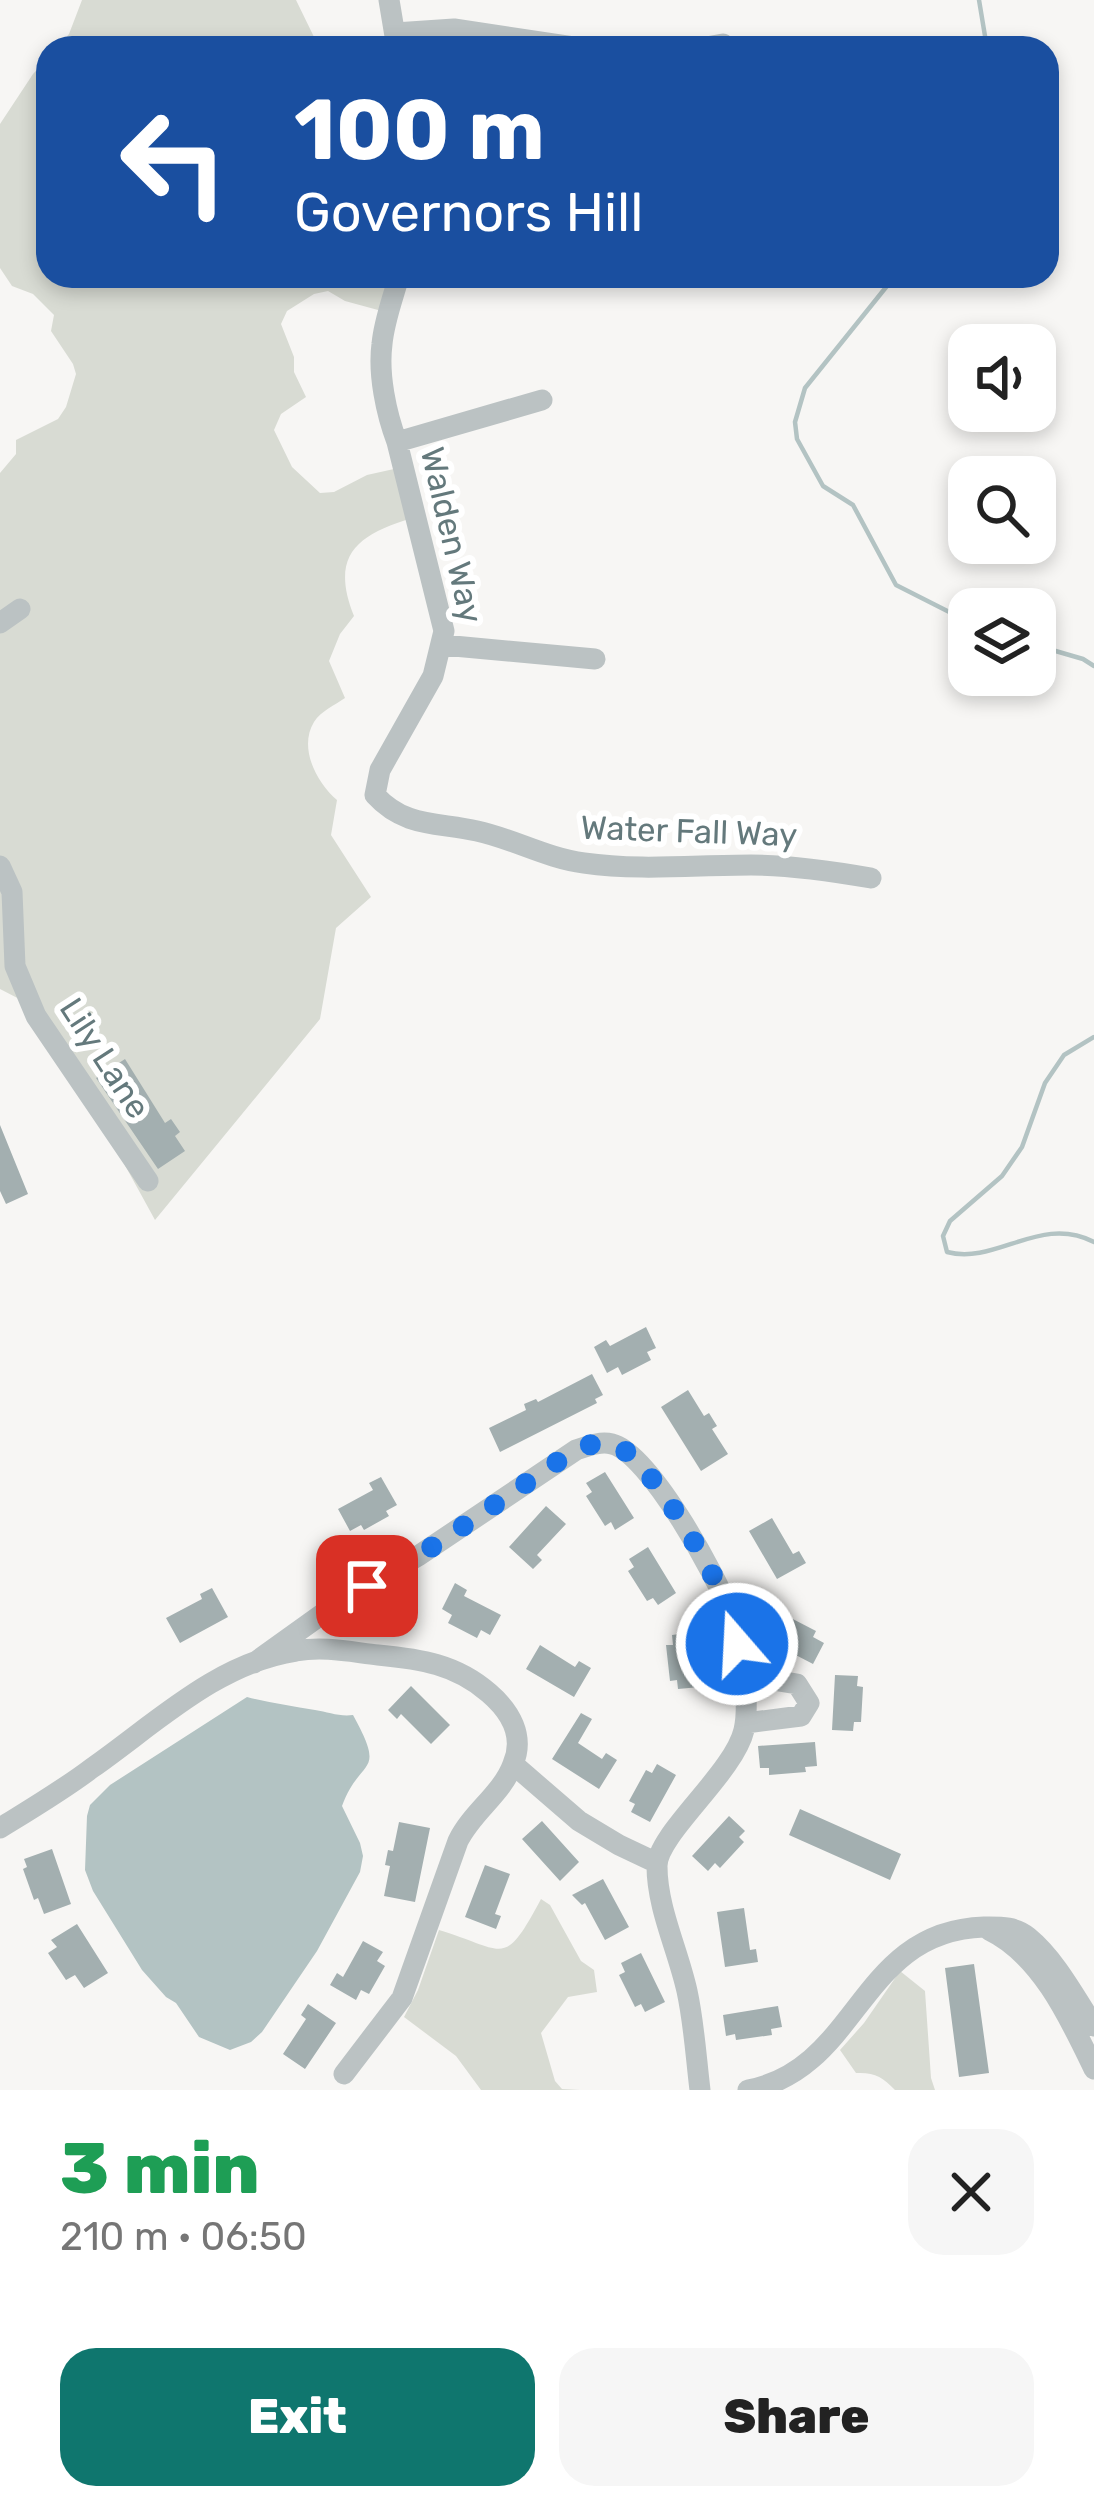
<!DOCTYPE html>
<meta charset="utf-8">
<style>
:root{--surface:#fff;--page:#f6f6f6;--text:#222;--muted:#767676;--accent:#0f766e}
body{margin:0;font-family:Rubik,sans-serif;background:var(--page);color:var(--text);height:100vh;display:flex;flex-direction:column;font-size:45px;white-space:nowrap}
*{box-sizing:border-box;margin:0}
p{font-size:39px;color:var(--muted)}
.icon{flex:none;width:66px;height:66px;fill:none;stroke:currentColor;stroke-width:2;stroke-linecap:round;stroke-linejoin:round}
.map{position:relative;height:2090px;overflow:hidden}
.sheet{display:flex;flex-direction:column;background:var(--surface);flex:1}
.sheet>*{flex:none}
.guide{position:absolute;left:36px;top:36px;width:1023px;height:252px;border-radius:36px;box-shadow:0 6px 18px #0003;background:#1a4fa0;color:#fff;overflow:hidden}
.fabs{position:absolute;left:948px;top:324px;display:grid;gap:24px}
.fabs a{display:grid;place-items:center;width:108px;height:108px;border-radius:24px;background:var(--surface);box-shadow:0 6px 18px #0003;font-size:60px}
.pin{position:absolute;display:grid;place-items:center;width:102px;height:102px;color:#fff;margin:-51px;border-radius:24px;box-shadow:0 6px 18px #0006}
.me{position:absolute;width:132px;margin:-66px;rotate:341deg;stroke-linejoin:round;filter:drop-shadow(0 0 9px #0008)}
.turn{display:flex;align-items:center;gap:42px;height:252px;padding:0 60px;font-size:54px}
.turn .icon{width:156px;height:156px;stroke-width:2.5}
.turn b{display:block;font-size:84px;line-height:102px}
.round{display:grid;place-items:center;flex:none;width:126px;height:126px;border-radius:36px;background:var(--page)}
.summary{display:flex;align-items:center;justify-content:space-between;height:204px;padding:0 60px}
h1{font-size:72px;font-weight:800;line-height:90px;color:#1e9e55}
.action{display:flex;gap:24px;margin-top:auto;padding:24px 60px}
.action a{flex:1;height:138px;border-radius:36px;background:var(--accent);color:#fff;font-size:48px;font-weight:800;line-height:138px;text-align:center}
.action a+a{background:var(--page);color:var(--text)}
.map>svg:first-child{display:block}
.green{fill:#d8dbd3}
.water{fill:#b3c3c3}
.lines{fill:none;stroke-linecap:round;stroke-linejoin:round}
.stream{stroke:#b3c3c3;stroke-width:4.5}
.building{fill:#a3afb0}
.street{stroke:#bbc2c3;stroke-width:21}
.route{stroke:#1a73e8;stroke-width:21;stroke-dasharray:0 37.8}
.labels{text-anchor:middle;dominant-baseline:central;stroke-width:12;stroke-linejoin:round;paint-order:stroke}
.street-label{font-size:33px;fill:#64797c;stroke:#fff}
</style>
<div class="map">
<svg width="1094" height="2090" viewBox="0 0 1094 2090">
<rect width="100%" height="100%" fill="#f7f6f4"/>
<path class="green" d="M82 0H296L314 37 308 48H57L69 34Z
M48 58V276H400L389 313 345 301 328 291 314 294 287 311 281 324 294 357V372L306 397 281 414 274 430 292 467 320 493 334 492 367 475 403 467 412 518C356 535 330 556 354 616L340 634 329 661 345 698C335 705 321 711 314 722 298 748 317 783 337 800L331 835 371 897 336 928 320 1019 155 1220 59 1045 29 1004 0 989V473L16 454V440L58 419 66 407 76 374 73 364 51 331 54 315 33 294 12 286 0 268V124L33 74Z
M541 1899 550 1905 581 1961 594 1970 597 1992 568 1997 541 2033 555 2081 562 2089 580 2090H481L456 2056 404 2017 418 1990 439 1930C506 1950 503 1970 541 1899Z
M900 1971 925 1991 931 2078 935 2090H895C883 2077 874 2072 856 2073L840 2050 864 2023Z"/>
<path class="water" d="M247 1697C270 1703 292 1706 315 1710 328 1712 340 1717 353 1715 387 1777 361 1755 342 1806L360 1843 363 1856 360 1872 317 1951 262 2032 251 2042 230 2050 199 2037 176 2003 166 1997 142 1970 93 1891 85 1870 87 1816 90 1805 110 1785Z"/>
<g class="lines">
<path class="stream" d="M979 0 987 48
M895 276 805 388 795 422 797 439 823 486 853 505 896 585 969 622
M1035 645 1083 659 1094 666
M1094 1037 1064 1055 1045 1083 1022 1147 1002 1176 950 1221 943 1236 947 1252C997 1265 1040 1214 1094 1242"/>
</g>
<path class="building" d="M125 1059 165 1123 171 1119 180 1132 175 1136 185 1151 158 1169 96 1078Z
M0 1125 28 1194 6 1204 0 1191Z
M646 1327 656 1348 647 1352 651 1360 622 1375 618 1367 607 1373 594 1347 606 1340 610 1346Z
M592 1374 603 1395 595 1399 597 1403 500 1452 489 1428 526 1410 524 1404 536 1399 538 1402Z
M688 1390 704 1416 709 1413 717 1426 712 1429 728 1454 701 1471 661 1407Z
M605 1472 634 1518 615 1530 611 1522 605 1526 586 1496 592 1492 586 1483Z
M381 1477 397 1505 386 1511 389 1516 364 1530 361 1525 350 1531 338 1509 373 1490 369 1483Z
M546 1506 566 1524 537 1555 542 1560 533 1569 509 1547Z
M772 1518 793 1554 799 1551 806 1563 777 1579 749 1531Z
M648 1547 676 1593 658 1605 653 1598 647 1601 628 1571 634 1567 629 1559Z
M455 1583 467 1590 464 1596 501 1615 490 1635 481 1630 477 1638 448 1623 452 1615 442 1609Z
M212 1588 228 1617 180 1643 166 1618 202 1599 200 1594Z
M785 1615 816 1631 813 1637 824 1643 813 1664 763 1638 774 1616 782 1621Z
M694 1632 700 1687 678 1689 677 1680 670 1681 666 1645H673L672 1635Z
M540 1645 575 1667 579 1661 591 1668 574 1697 526 1669Z
M835 1675 858 1676 857 1686 863 1687 861 1722H854L853 1731 832 1730Z
M411 1686 450 1725 431 1744 401 1714 397 1719 388 1710Z
M581 1713 592 1719 578 1743 602 1759 606 1753 617 1760 599 1789 552 1759Z
M815 1742 817 1766 805 1767 806 1772 769 1775V1768H760L758 1746Z
M657 1764 676 1775 650 1822 631 1812 635 1804 629 1801 646 1770 652 1773Z
M800 1809 901 1854 890 1880 789 1835Z
M729 1816 745 1831 739 1837 744 1842 720 1868 715 1863 708 1871 692 1856Z
M542 1821 579 1862 560 1881 522 1839Z
M399 1822 430 1828 415 1902 384 1896 390 1866 385 1865 388 1850 393 1851Z
M52 1849 71 1904 44 1914 38 1898 34 1900 23 1869 27 1867 24 1859Z
M485 1865 510 1874 495 1914 501 1916 496 1929 465 1917Z
M603 1879 629 1927 605 1940 585 1903 582 1905 572 1895Z
M744 1908 750 1950 756 1949 758 1962 725 1967 717 1912Z
M77 1924 108 1973 84 1988 75 1975 66 1980 48 1953 57 1947 51 1940Z
M363 1941 383 1952 377 1961 385 1966 369 1994 361 1990 356 2000 330 1985 337 1973 343 1977Z
M641 1953 665 2002 645 2012 641 2004 635 2007 619 1975 625 1972 621 1963Z
M974 1964 989 2073 959 2077 945 1968Z
M308 2004 336 2023 305 2069 283 2054 306 2019 301 2015Z
M778 2006 782 2027 771 2029 772 2035 736 2040 735 2034 726 2036 723 2015Z"/>
<g class="lines">
<path class="street" d="M389 0 397 48
M395 33 454 29 580 48
M701 48 723 44
M399 276C393 298 384 321 382 344 378 374 386 413 397 442L444 631 433 676 380 770 375 795C405 828 438 822 477 831 514 839 546 858 584 863 639 871 695 865 751 865 791 865 831 871 871 878
M397 442 542 400
M0 623 20 609
M443 645 595 659
M0 866 12 892 15 966 36 1016 148 1181
M254 1663 332 1607 418 1556 576 1450C588 1446 600 1441 612 1444 649 1453 717 1576 730 1613 740 1643 751 1699 744 1730 734 1773 657 1834 657 1866 657 1908 678 1950 687 1991 694 2023 696 2057 700 2090
M743 1675 797 1684 809 1703 801 1716 746 1723
M0 1828C31 1809 63 1790 92 1768 155 1724 217 1663 296 1651 324 1646 351 1652 378 1655 420 1659 456 1664 489 1693 510 1711 525 1736 513 1764L579 1821 619 1845 657 1863
M989 1930C1041 1955 1070 2019 1094 2069
M344 2074 402 1998 458 1841C472 1812 502 1794 513 1764
M748 2090C860 2069 858 1931 984 1927 999 1927 1015 1926 1028 1937 1055 1959 1075 1997 1094 2026"/>
</g>
<g class="lines">
<path class="route" d="M367 1586 440 1542 560 1460C574 1451 594 1439 612 1444 647 1453 709 1565 725 1600 731 1614 734 1629 737 1644"/>
</g>
<g class="labels">
<g class="street-label">
<text transform="translate(452 535) rotate(77)">Walden Way</text>
<text transform="translate(689 831) rotate(2)">Water Fall Way</text>
<text transform="translate(105 1058) rotate(57)">Lily Lane</text>
</g>
</g>
</svg>
<div class="fabs">
<a><svg class="icon" aria-label="sound" viewBox="0 0 24 24"><path d="M4 9h4l5-4v14l-5-4H4zM17 9q2 3 0 6"/></svg></a>
<a><svg class="icon" aria-label="search" viewBox="0 0 24 24"><circle cx="10" cy="10" r="6"/><path d="M15 15l6 6"/></svg></a>
<a><svg class="icon" aria-label="layers" viewBox="0 0 24 24"><path d="M12 4l9 5-9 5-9-5zM3 14l9 5 9-5"/></svg></a>
</div>
<div class="pin" style="left:367px;top:1586px;background:#d93025"><svg class="icon" aria-label="arrive" viewBox="0 0 24 24"><path d="M6 21V4h12l-3 4 3 4H6"/></svg></div>
<svg class="me" style="left:737px;top:1644px" viewBox="-20 -20 40 40"><circle r="17" fill="#1a73e8" stroke="#fff" stroke-width="3"/><path d="M0-11L8 9 0 5-8 9z" fill="#fff"/></svg>
<div class="guide">
<div class="turn"><svg class="icon" aria-label="left" viewBox="0 0 24 24"><path d="M17 20v-9H6M10 6l-5 5 5 5"/></svg><div><b>100 m</b>Governors Hill</div></div>
</div>
</div>
<section class="sheet">
<div class="summary"><div><h1>3 min</h1><p>210 m · 06:50</p></div><a class="round"><svg class="icon" aria-label="close" viewBox="0 0 24 24"><path d="M6 6l12 12M18 6L6 18"/></svg></a></div>
<div class="action"><a>Exit</a><a>Share</a></div>
</section>
